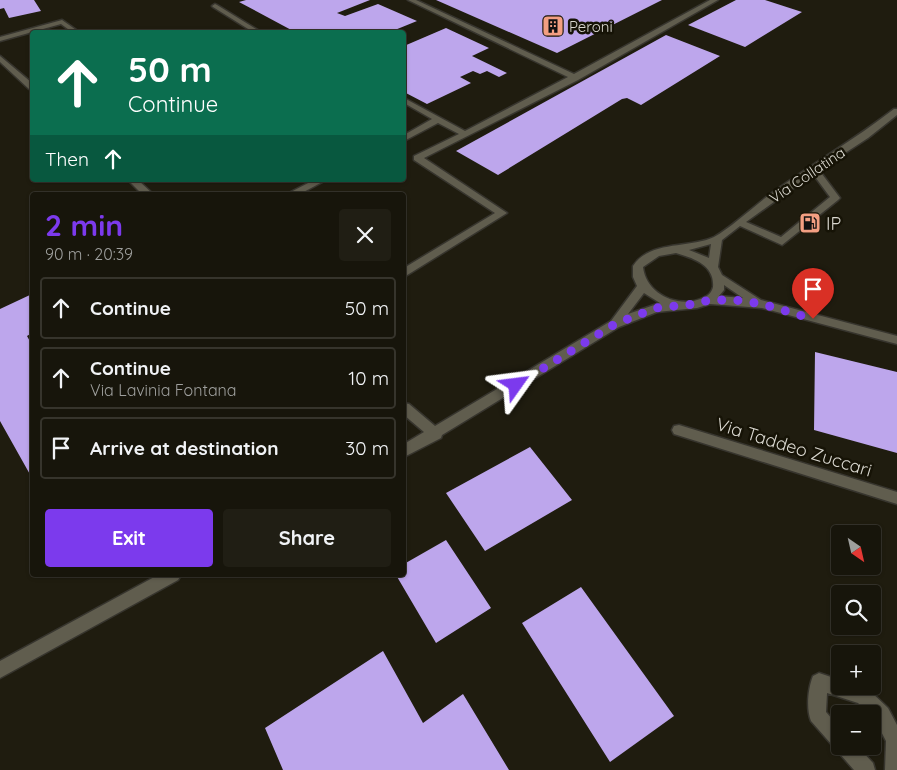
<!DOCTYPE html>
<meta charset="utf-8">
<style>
:root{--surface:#17150b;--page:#201e14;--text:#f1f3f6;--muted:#9e9f9d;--line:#36342c;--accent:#7c3aed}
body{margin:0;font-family:Quicksand,sans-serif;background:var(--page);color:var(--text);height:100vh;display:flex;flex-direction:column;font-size:19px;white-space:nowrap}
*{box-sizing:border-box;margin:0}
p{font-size:16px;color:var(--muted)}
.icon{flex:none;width:28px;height:28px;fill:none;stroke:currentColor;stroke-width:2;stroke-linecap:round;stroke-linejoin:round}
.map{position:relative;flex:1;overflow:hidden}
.side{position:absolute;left:30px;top:192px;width:376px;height:385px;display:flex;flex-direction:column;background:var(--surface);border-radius:5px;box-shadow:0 1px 4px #0004,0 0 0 1px var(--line)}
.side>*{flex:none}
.top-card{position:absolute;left:30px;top:30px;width:376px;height:152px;border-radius:5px;box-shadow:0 1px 4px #0004,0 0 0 1px var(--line);background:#0b6e4f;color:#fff;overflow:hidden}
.needle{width:32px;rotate:146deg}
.controls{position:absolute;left:831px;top:525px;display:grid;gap:10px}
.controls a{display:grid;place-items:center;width:50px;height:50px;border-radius:5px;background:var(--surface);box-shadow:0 1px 4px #0004,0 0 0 1px var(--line);font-size:25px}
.pin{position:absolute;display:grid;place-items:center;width:42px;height:42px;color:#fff;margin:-51px -21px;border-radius:50% 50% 50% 0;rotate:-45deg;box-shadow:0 0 5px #0007}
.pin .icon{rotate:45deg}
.me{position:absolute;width:55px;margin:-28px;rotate:59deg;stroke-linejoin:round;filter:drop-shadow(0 0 4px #0008)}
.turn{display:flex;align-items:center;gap:18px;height:105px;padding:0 15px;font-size:22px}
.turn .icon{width:65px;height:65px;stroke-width:2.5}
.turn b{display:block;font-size:35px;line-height:42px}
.then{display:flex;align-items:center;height:48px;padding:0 15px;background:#0003;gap:10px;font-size:19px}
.round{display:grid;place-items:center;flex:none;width:52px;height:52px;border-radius:5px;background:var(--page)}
.summary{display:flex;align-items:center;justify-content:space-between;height:85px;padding:0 15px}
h1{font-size:30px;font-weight:700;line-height:38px;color:var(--accent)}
.cta{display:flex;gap:10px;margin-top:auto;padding:10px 15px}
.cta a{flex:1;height:58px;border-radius:5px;background:var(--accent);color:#fff;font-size:20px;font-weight:700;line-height:58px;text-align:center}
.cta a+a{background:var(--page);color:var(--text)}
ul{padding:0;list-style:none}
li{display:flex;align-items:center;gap:15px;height:62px;margin:0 10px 8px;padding:0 5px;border:2px solid var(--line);border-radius:5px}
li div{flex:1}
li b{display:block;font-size:19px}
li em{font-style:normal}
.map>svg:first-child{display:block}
.building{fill:#bda6ec}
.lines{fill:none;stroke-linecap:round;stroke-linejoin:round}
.minor-casing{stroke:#37352e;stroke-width:3}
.minor{fill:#605d4e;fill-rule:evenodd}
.route{stroke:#7c3aed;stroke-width:9;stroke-dasharray:0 16.2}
.labels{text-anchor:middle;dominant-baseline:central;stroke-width:5;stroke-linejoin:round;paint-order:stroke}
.far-poi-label{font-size:15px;fill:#dad8d0;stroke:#161306;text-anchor:start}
.far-street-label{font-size:15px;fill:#dad8d0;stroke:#161306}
.poi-label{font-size:18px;fill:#dad8d0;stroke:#161306;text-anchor:start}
.street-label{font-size:18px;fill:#dad8d0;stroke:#161306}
</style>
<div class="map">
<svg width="897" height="770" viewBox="0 0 897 770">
<rect width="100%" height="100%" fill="#1f1c0f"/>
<path class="building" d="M0 0H34L41 11 9 18 4 8 0 9Z
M246 0H370L337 13 345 16 378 4 417 21 390 32H295L239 2Z
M436 0H662L557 53Z
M736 0H765L802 12 745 47 688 25Z
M446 28 489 48 472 56 507 73 499 77 487 71 480 74 473 71 460 77 471 83 427 104 404 92V46Z
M666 35 720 56 641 105 627 98 622 99 498 175 456 151Z
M32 294V333L27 336 32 345V478L0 421V309Z
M815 352 897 372V453L814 430Z
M530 447 572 500 485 551 446 493Z
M446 540 491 608 436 643 396 575H404V564Z
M581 587 674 716 610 762 522 623Z
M383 651 423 723 463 694 509 770H283L265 728Z"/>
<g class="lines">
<g class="minor-casing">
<path id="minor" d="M408 0H416L574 74 710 0H718L578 80 424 158 507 213 404 277V268L495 213 414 160V156L459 134 438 123 404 141V135L432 119 404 103V98L465 131 568 77Z
M215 4 217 5 261 32H253L213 7 212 6Z
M62 20 79 32H72L61 24 0 41V37Z
M0 56 32 83V89H29L0 62Z
M894 109H897V115L868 138 819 170 840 198 838 200 782 245 740 226 722 240 718 267 722 275 761 300 897 336V344L762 308 710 304 697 308 657 312 619 327 442 435 441 438 404 457V444L424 432 404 415V403L409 404 435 426 611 321 637 286 633 277V266C650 240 688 249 714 237 731 228 755 205 772 193 812 164 854 140 894 109ZM813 174 830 197 781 237 746 222ZM711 244 709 258 689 250ZM676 253C693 258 715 265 713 287 712 292 708 296 703 298 678 309 646 294 643 267L659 256ZM724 285 743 298 719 296 724 290ZM644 293 660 303 628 314Z
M128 180H138L154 195H143Z
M314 180H326L298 195H285Z
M679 425 897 492V504L674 434 672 430 674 426Z
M158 575H181L178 580 0 678V661Z
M819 673 840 680V686H859L869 690 888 708 897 725V770H885L886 741 872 714H869L858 703 827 693 826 712 840 728V746H857L873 763 875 770H854L811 721C806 709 808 688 813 676Z"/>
</g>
<use href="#minor" class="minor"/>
</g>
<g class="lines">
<path class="route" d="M516 385 615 324 656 308 695 304 709 300H735L762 304 813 319"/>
</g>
<defs>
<g id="building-square" transform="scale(1.125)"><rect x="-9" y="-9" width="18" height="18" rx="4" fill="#f39f82" stroke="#161306"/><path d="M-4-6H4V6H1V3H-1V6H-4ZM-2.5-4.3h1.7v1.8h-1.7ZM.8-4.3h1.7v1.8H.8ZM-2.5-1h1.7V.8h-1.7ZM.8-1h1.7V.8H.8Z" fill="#111"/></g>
<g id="fuel-square" transform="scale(1.125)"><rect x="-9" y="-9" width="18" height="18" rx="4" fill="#f39f82" stroke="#161306"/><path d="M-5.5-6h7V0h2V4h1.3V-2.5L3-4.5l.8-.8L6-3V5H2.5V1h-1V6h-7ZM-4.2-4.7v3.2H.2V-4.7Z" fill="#111"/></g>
</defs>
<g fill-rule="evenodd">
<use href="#building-square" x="553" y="26"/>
<use href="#fuel-square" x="810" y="223"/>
</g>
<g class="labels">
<g class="far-poi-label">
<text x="569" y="26">Peroni</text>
</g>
<g class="far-street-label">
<text transform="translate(807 175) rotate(-34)">Via Collatina</text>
</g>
<g class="poi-label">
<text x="826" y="223">IP</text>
</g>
<g class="street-label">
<text transform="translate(794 447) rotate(17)">Via Taddeo Zuccari</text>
</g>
</g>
</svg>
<div class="controls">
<a><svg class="needle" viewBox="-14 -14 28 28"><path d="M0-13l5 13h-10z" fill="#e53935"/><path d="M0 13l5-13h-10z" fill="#9e9f9d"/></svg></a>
<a><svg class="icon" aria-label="search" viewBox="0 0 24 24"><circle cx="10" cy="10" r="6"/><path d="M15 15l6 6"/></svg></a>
<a>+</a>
<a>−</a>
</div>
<div class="pin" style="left:813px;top:319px;background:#d93025"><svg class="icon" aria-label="arrive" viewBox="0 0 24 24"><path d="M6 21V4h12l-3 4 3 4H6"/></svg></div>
<svg class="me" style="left:516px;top:385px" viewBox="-20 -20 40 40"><path d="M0-17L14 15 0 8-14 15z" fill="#7c3aed" stroke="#fff" stroke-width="4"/></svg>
<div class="top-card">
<div class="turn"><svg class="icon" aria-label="ahead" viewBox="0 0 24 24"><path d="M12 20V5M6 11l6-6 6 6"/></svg><div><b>50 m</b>Continue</div></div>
<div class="then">Then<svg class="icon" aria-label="ahead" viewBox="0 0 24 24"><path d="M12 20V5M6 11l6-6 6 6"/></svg></div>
</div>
<section class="side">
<div class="summary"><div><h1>2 min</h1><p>90 m · 20:39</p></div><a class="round"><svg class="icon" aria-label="close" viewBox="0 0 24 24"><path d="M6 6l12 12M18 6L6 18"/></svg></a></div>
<ul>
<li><svg class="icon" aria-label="ahead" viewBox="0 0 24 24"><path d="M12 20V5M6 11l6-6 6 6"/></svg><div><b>Continue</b></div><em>50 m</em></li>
<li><svg class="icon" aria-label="ahead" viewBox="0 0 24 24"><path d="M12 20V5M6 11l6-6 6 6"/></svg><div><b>Continue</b><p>Via Lavinia Fontana</p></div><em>10 m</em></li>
<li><svg class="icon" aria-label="arrive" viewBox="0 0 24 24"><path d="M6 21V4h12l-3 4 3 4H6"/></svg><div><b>Arrive at destination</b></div><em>30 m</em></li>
</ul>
<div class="cta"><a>Exit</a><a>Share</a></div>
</section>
</div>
